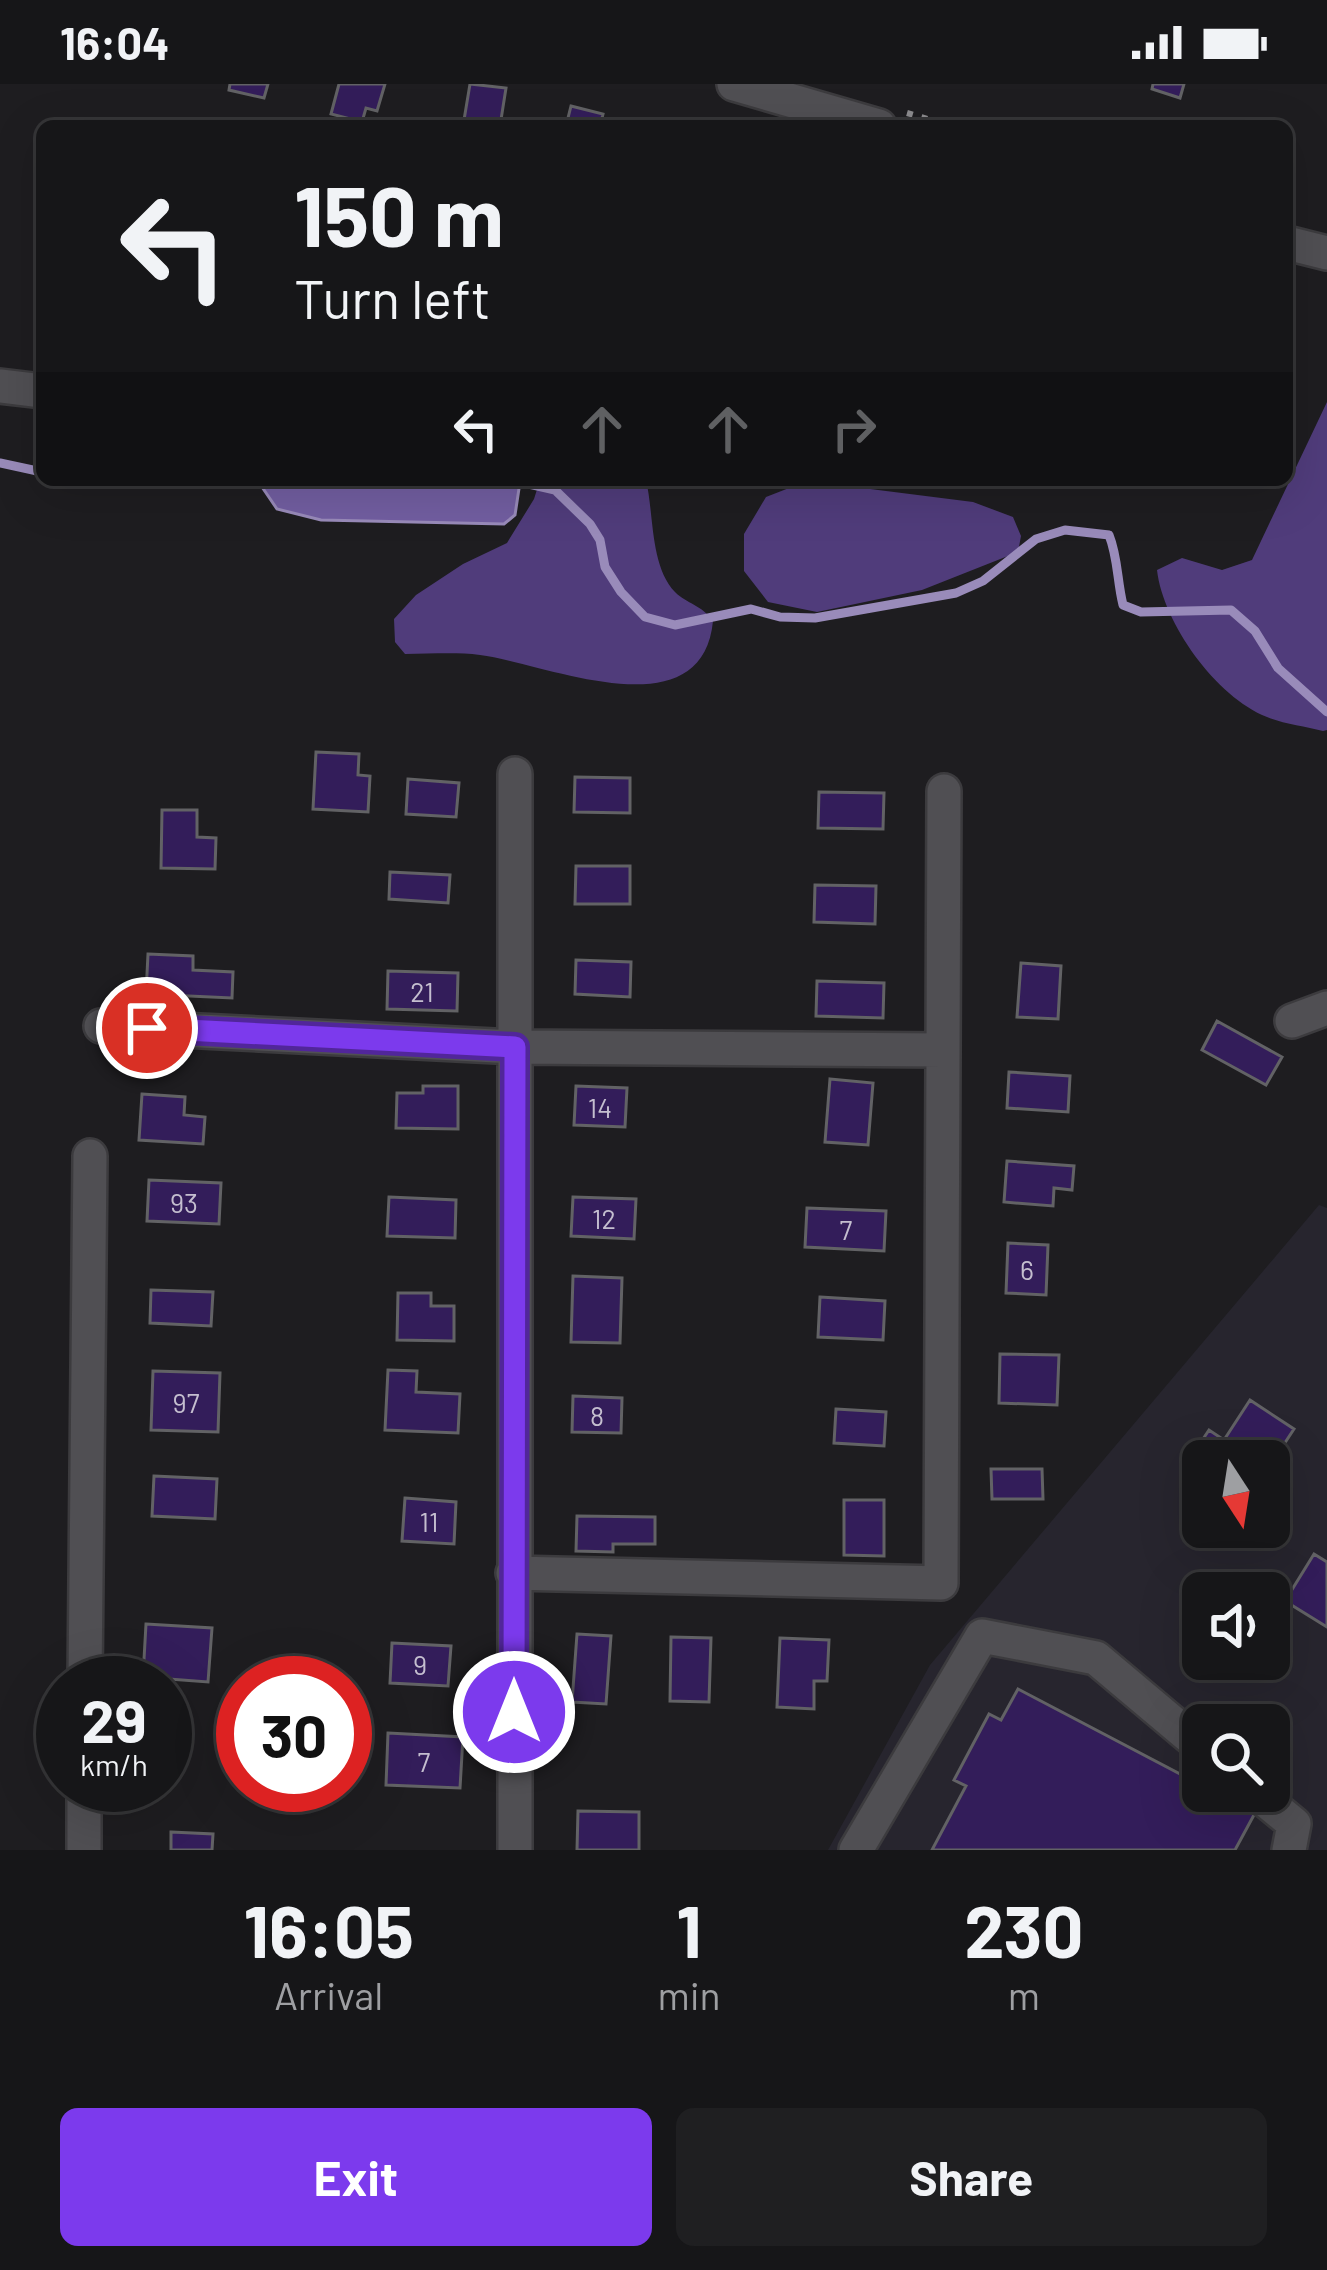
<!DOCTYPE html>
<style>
:root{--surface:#161618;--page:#1f1f21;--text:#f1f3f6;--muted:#9e9fa2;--line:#353537;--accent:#7c3aed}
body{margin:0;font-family:Barlow,sans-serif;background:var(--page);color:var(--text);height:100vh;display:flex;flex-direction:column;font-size:45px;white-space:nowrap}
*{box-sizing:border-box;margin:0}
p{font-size:39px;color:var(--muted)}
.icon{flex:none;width:66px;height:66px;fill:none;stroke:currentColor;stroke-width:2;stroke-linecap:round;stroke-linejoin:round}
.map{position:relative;height:1766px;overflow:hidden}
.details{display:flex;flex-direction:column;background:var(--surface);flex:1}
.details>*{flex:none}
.top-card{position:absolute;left:36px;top:36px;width:1257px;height:366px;border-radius:18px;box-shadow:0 12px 48px #0002,0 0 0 3px var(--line);background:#161618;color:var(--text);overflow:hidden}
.needle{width:78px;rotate:168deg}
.fabs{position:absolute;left:1182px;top:1356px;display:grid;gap:24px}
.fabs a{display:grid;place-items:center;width:108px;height:108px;border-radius:18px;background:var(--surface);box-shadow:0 12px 48px #0002,0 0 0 3px var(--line);font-size:60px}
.speed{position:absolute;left:36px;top:1572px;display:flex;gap:24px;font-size:60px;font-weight:700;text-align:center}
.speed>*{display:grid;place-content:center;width:156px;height:156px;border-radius:50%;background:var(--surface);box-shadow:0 12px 48px #0002,0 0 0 3px var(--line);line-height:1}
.speed small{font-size:30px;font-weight:400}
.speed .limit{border:18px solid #d22;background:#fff;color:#111}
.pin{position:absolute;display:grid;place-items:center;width:102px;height:102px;color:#fff;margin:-51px;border:6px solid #fff;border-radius:50%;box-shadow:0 3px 12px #0007}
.me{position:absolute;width:132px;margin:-66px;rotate:0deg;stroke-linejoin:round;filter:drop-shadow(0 0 9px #0008)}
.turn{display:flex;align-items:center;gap:42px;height:252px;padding:0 60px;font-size:54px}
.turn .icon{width:156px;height:156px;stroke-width:2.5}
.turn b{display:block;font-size:84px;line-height:102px}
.lanes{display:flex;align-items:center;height:114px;padding:0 60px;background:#0003;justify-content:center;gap:60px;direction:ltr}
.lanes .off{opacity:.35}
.eta{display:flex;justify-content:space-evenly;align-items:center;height:204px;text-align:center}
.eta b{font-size:72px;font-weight:700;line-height:84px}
.action{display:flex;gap:24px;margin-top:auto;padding:24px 60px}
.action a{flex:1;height:138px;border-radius:18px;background:var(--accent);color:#fff;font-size:48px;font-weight:700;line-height:138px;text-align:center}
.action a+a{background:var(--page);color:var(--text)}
.status{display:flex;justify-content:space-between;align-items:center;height:84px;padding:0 60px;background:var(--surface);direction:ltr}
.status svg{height:33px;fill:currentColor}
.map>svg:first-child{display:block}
.built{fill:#27252e;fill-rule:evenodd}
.forest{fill:#503c7b}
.water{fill:#725ea1;stroke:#998bba;stroke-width:3}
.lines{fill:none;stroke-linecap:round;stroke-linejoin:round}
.stream{stroke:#998bba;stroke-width:9}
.building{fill:#331d5a;stroke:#626265;stroke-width:3}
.minor-casing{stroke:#3c3b3e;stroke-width:38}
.path{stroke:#8c8b8e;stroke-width:6;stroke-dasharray:6 9;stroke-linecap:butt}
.minor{stroke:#504f53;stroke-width:33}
.route-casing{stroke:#51269a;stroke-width:30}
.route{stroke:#7c3aed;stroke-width:21}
.labels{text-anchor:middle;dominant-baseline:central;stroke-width:12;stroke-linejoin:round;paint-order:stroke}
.number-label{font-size:27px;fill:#c4becf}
</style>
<div class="status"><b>16:04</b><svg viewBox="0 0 49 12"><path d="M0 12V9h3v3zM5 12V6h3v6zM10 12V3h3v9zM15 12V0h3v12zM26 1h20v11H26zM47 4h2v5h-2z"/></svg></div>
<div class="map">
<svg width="1327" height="1766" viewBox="0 0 1327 1766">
<rect width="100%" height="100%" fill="#1e1d20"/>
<path class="built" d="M1319 1121 1327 1124V1766H828L930 1581ZM1203 1377H1269V1443H1203ZM1203 1509H1269V1575H1203ZM1203 1641H1269V1707H1203Z"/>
<path class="forest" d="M1327 318V646L1323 647C1305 642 1284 640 1267 633 1216 613 1163 539 1157 486L1182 474 1222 486 1252 476Z
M540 396H646C654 430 650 482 675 508 687 520 702 521 713 537 702 650 544 579 480 571 456 568 430 570 405 570L395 558 394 535 416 511 463 480 507 459 534 415Z
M807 397 973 418 1013 433 1021 452 1018 468 922 506 817 528 768 518 744 487V450L766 413Z"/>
<path class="water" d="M264 396H520V398L515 431 504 440 321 436 277 425 260 400Z"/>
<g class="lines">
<path class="stream" d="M0 379 42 388
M93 396 115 400 144 396
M223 396 260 400
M520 398 555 406 590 440 600 456 605 483 621 508 645 533 675 541 751 525 780 533 815 534 956 509 983 497 1036 455 1065 446 1109 451C1118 473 1117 497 1123 521L1141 528 1231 526 1255 547 1278 584 1327 628"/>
</g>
<path class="building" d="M230 0H268L264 14 229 6Z
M339 0H385L377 27 366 24 362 38 331 30Z
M470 0 506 4 500 42H463Z
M1153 0H1184L1180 14 1152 5Z
M571 22 603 30 600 42H566Z
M316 668 359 670 358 691 370 692 368 728 313 725Z
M575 693 630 694V729L574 728Z
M408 695 459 699 456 733 406 730Z
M819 708 884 709 883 745 818 744Z
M162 726H197V753L216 754 215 785 161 784Z
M576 782H630V820H575Z
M390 788 450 791 448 819 389 815Z
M815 801 876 802 875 840 814 838Z
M148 870 193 872V886L233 888 232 914 146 910Z
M576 876 631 878 630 913 575 910Z
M1021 879 1061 882 1058 935 1017 933Z
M388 887 458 889 457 927 387 925Z
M817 897 884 899 883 934 816 932Z
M1217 937 1282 973 1266 1001 1202 966Z
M1009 988 1070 992 1068 1028 1007 1024Z
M830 995 873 999 868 1061 825 1058Z
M423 1002H458V1045L396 1044 397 1009H423Z
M576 1002 627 1004 625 1043 574 1041Z
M142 1010 185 1013 184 1031 205 1033 203 1060 139 1056Z
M1007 1077 1074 1082 1072 1106 1054 1104 1053 1122 1004 1118Z
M149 1096 221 1099 219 1140 147 1137Z
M389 1113 456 1116 455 1154 387 1152Z
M573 1113 636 1115 634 1155 571 1152Z
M807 1124 886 1127 884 1167 805 1163Z
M1008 1159 1048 1161 1046 1211 1006 1209Z
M573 1192 622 1194 620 1259 571 1258Z
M151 1206 213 1208 211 1242 150 1239Z
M398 1209H431V1222H454V1257L397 1256Z
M820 1213 885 1217 883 1256 818 1253Z
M1000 1270 1059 1271 1057 1321 999 1319Z
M388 1286 417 1287 416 1308 460 1310 458 1349 385 1346Z
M153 1287 220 1289 218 1348 151 1346Z
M573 1312 622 1314 621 1349 572 1348Z
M1250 1316 1294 1345 1269 1383V1377H1203V1403L1181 1388 1209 1346 1224 1356Z
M836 1325 886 1328 884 1362 834 1359Z
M991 1385H1042L1043 1415H992Z
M154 1392 217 1395 215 1435 152 1432Z
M405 1414 456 1418 454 1460 402 1457Z
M844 1416H884V1472L844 1471Z
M577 1432 655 1433V1460H613V1468L576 1467Z
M1314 1470 1327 1478V1543L1285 1517Z
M146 1540 212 1544 208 1598 143 1593Z
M577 1550 611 1552 606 1620 572 1618Z
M671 1553 711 1554 709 1618 670 1617Z
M780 1554 829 1556 827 1597H814V1625L777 1623Z
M392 1559 451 1562 448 1602 390 1599Z
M1018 1605 1203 1702V1707H1213L1255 1729 1235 1766H932L966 1702 954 1696 989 1630 1001 1636Z
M388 1649 463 1653 460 1704 386 1701Z
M578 1727 639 1728V1766H577Z
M171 1748 213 1750 212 1766H171Z"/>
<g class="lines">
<g class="minor-casing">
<path id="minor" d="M734 0 879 42
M1287 159 1327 169
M0 302 42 307
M515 690V1766
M1292 937 1327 924
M101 942 516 963 943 966
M513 1489 941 1499 944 707
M85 1599 90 1072
M1254 1707 1294 1740 1289 1766
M84 1766V1701
M856 1766 982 1552 1096 1574 1203 1664"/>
</g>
<path class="path" d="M907 29 951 42"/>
<use href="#minor" class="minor"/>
</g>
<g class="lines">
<g class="route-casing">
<path id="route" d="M147 944 515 963 514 1628"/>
</g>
<use href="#route" class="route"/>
</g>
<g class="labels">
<g class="number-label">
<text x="422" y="907">21</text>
<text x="600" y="1023">14</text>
<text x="184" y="1118">93</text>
<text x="604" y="1134">12</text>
<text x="846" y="1145">7</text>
<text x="1027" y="1185">6</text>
<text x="186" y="1318">97</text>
<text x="597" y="1331">8</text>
<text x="429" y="1437">11</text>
<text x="420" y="1580">9</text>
<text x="424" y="1677">7</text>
</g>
</g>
</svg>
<div class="fabs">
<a><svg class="needle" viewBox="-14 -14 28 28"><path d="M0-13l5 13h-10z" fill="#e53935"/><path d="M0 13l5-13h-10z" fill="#9e9fa2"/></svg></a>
<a><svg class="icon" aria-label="sound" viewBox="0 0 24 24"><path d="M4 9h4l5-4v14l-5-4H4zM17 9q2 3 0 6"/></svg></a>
<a><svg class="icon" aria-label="search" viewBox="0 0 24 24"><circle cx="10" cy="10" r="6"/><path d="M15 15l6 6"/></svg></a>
</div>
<div class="speed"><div>29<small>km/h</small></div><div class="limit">30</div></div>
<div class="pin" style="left:147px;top:944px;background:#d93025"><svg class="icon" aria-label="arrive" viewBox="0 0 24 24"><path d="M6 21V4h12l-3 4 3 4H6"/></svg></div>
<svg class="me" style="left:514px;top:1628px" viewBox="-20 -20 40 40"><circle r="17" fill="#7c3aed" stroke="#fff" stroke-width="3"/><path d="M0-11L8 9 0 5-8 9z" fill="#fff"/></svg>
<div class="top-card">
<div class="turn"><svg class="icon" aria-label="left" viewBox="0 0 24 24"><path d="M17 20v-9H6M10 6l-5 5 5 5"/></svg><div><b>150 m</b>Turn left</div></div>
<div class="lanes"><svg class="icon" aria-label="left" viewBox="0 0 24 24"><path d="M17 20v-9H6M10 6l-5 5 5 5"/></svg><svg class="icon off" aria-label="ahead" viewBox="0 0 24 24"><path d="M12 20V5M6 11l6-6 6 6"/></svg><svg class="icon off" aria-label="ahead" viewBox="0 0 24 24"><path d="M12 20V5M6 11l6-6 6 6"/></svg><svg class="icon off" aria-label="right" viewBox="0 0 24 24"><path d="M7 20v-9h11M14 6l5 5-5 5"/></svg></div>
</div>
</div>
<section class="details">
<div class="eta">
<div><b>16:05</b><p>Arrival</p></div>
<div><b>1</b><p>min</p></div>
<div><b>230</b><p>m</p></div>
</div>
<div class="action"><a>Exit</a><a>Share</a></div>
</section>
